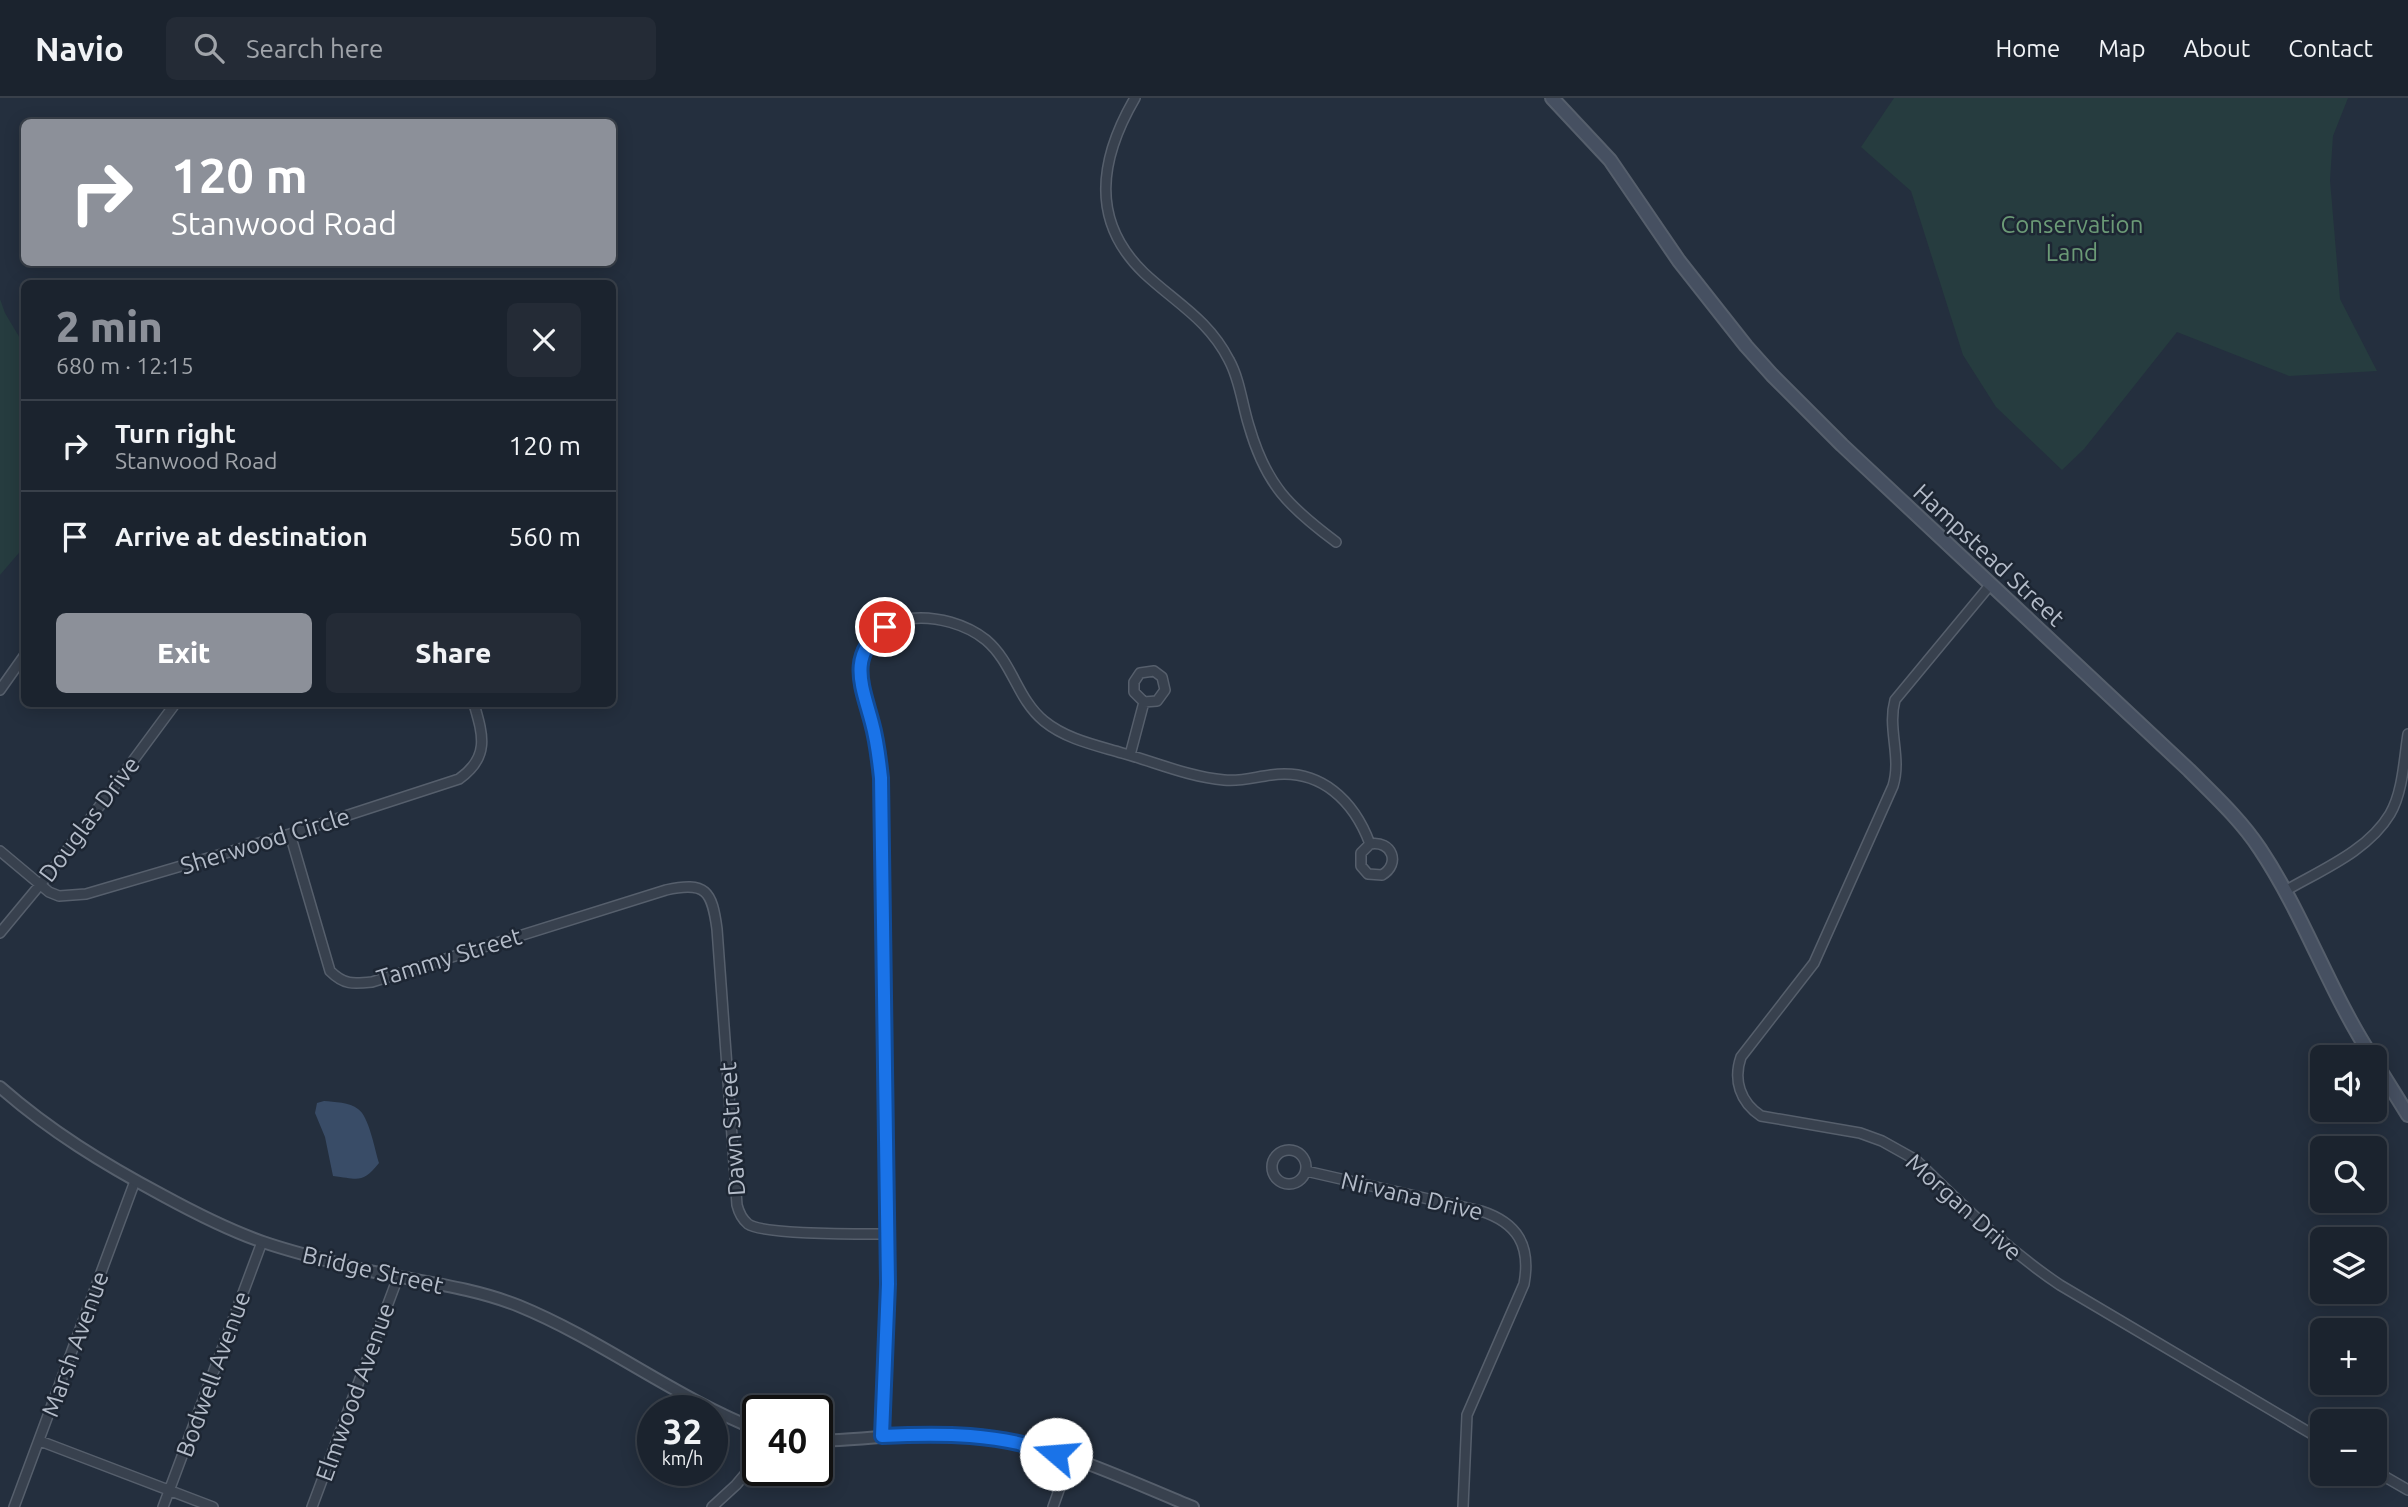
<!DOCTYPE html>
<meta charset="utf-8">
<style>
:root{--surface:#1b232e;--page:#242b36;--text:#f1f3f6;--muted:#a0a4aa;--line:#39404a;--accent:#8c9099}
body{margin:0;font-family:Ubuntu,sans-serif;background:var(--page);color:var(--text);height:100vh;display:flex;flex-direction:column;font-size:26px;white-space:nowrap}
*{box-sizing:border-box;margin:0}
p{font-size:23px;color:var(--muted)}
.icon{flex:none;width:38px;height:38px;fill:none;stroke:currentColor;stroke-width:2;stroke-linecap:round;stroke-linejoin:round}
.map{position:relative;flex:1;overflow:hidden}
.panel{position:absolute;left:21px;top:182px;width:595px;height:427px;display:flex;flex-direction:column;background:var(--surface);border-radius:10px;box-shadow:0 4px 18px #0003,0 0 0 2px var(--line)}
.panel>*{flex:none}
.banner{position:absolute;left:21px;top:21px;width:595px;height:147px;border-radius:10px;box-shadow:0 4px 18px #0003,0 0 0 2px var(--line);background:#8c9099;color:#fff;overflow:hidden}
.buttons{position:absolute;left:2310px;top:947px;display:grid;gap:14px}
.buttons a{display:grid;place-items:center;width:77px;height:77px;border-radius:10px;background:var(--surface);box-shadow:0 4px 18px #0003,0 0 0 2px var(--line);font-size:35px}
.speed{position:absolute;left:637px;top:1297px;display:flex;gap:14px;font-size:35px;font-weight:700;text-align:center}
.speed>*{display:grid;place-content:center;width:91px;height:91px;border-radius:50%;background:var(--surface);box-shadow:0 4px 18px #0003,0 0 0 2px var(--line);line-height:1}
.speed small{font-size:18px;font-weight:400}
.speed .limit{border:4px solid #111;border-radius:10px;background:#fff;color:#111}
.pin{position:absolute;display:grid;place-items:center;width:60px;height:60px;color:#fff;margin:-30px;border:4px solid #fff;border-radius:50%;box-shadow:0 2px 7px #0007}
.me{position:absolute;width:77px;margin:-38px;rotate:288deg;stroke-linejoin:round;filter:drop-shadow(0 0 5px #0008)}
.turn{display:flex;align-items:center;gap:24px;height:147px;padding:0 35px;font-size:32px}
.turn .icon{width:91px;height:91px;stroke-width:2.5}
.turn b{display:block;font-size:49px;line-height:60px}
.round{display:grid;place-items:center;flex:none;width:74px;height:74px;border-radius:10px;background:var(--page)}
.overview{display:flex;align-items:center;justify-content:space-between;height:119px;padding:0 35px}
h1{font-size:42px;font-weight:800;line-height:52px;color:var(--accent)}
.cta{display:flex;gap:14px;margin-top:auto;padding:14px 35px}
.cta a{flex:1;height:80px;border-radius:10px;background:var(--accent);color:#fff;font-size:28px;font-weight:800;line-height:80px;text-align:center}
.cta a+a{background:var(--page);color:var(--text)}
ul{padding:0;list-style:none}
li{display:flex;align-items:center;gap:21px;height:91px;padding:0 35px;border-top:2px solid var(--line)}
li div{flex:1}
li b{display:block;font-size:26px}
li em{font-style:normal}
header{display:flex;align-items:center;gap:42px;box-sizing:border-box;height:98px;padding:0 35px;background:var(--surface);border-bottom:2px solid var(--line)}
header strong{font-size:33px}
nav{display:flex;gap:38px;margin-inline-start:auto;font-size:24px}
.search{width:490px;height:63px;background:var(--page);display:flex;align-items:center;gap:18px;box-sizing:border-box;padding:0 24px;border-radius:10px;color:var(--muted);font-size:26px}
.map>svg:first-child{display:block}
.green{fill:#263c3f}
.water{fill:#394c67}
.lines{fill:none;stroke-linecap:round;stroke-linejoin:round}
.minor-casing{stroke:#565f6c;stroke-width:12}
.tertiary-casing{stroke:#565f6c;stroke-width:14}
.secondary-casing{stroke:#565f6c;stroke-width:16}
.minor{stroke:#38414e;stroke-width:9}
.tertiary{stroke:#38414e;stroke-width:10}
.secondary{stroke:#465061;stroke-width:12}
.route-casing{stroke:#114b97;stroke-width:18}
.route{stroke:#1a73e8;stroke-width:12}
.labels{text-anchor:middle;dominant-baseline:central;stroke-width:5;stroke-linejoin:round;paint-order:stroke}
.park-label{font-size:24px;fill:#6b9a76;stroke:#1d2633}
.street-label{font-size:24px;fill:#b4bcc9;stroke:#1d2633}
</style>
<header>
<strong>Navio</strong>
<div class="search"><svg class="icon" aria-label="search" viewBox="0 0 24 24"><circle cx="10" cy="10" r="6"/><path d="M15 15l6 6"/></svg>Search here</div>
<nav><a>Home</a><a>Map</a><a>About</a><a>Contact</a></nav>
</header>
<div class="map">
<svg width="2408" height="1409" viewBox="0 0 2408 1409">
<rect width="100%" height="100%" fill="#242f3e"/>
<path class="green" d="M1894 0H2348L2333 38 2330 82 2340 201 2377 273 2289 278 2177 234 2084 351 2062 372 1996 309 1963 257 1911 93 1861 49Z
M0 201 5 215 24 247V449L0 477Z"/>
<path class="water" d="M324 1003C334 1004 350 1004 358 1011 369 1018 375 1053 379 1065 362 1086 359 1081 333 1078L325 1039 315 1015 317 1005Z"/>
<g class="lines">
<g class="minor-casing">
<path id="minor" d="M1135 0C1100 60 1089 122 1144 175 1176 205 1208 221 1229 262 1240 282 1242 306 1249 328 1266 387 1289 409 1336 444
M1991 486 1895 602C1887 631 1902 659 1893 688L1814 865 1741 959C1733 982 1740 1004 1761 1018L1860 1035 1882 1043 1916 1062C1964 1108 2005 1150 2060 1187L2322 1342
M0 592 24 558
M1130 657 1144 604 1134 594V584L1140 575 1154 573 1162 579 1165 592 1157 603 1144 604
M290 736 330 873C344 887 353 886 372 884L666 792C706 783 712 793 717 831L737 1107C739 1115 742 1121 748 1126 763 1137 863 1136 887 1136
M0 753 49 794 59 798 86 796 290 736 459 681C490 659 483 637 474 606
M2285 793C2321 772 2368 753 2390 716 2403 694 2404 661 2408 636
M0 835 53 771 175 606
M1272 1069a17 17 0 1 1 34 0a17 17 0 1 1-34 0Z
M1306 1073 1481 1113C1518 1125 1531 1148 1524 1186L1467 1317 1463 1409
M882 1338 888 1186 881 679C879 660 876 641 871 622 867 605 858 589 860 571 864 506 948 511 986 542 1013 565 1017 601 1044 623 1066 641 1095 647 1122 655 1155 664 1189 679 1224 682 1240 684 1255 679 1271 677 1321 670 1354 703 1370 746 1392 742 1401 766 1382 777L1368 776 1361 768V755L1370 746
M40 1343 213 1409
M2375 1373 2408 1392
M14 1409 135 1083
M163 1409 262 1144
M312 1409 398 1179
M712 1409 736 1387 758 1361
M1053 1409 1070 1361"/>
</g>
<g class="tertiary-casing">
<path id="tertiary" d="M0 989C50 1033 104 1066 162 1097 195 1115 228 1132 263 1144 289 1153 317 1160 344 1167 401 1182 464 1186 519 1208 602 1242 674 1299 758 1332
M817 1343C873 1341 929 1332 984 1338 1053 1346 1129 1383 1193 1409"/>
</g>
<g class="secondary-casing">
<path id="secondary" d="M1552 0 1610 62 1679 163 1746 248 1772 277 1842 347 2189 672C2214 697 2241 722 2260 751 2304 817 2329 893 2372 959
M2375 964 2408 1017"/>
</g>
<use href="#minor" class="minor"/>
<use href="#tertiary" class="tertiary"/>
<use href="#secondary" class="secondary"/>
</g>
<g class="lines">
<g class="route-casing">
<path id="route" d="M885 529C847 558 862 587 872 625 877 643 879 661 881 680L888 1186 882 1338C942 1335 999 1335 1056 1356"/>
</g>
<use href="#route" class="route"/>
</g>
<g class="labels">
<g class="park-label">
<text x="2072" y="126">Conservation<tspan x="2072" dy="28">Land</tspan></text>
</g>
<g class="street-label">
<text transform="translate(1989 457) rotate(43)">Hampstead Street</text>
<text transform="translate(89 721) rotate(-53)">Douglas Drive</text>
<text transform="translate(265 743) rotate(-17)">Sherwood Circle</text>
<text transform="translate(449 859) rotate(-17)">Tammy Street</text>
<text transform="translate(732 1031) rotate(-94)">Dawn Street</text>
<text transform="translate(1412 1098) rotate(13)">Nirvana Drive</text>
<text transform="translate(1964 1109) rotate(42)">Morgan Drive</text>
<text transform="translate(373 1172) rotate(13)">Bridge Street</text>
<text transform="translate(75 1246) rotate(-70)">Marsh Avenue</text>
<text transform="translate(213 1276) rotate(-70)">Bodwell Avenue</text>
<text transform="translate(355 1294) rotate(-70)">Elmwood Avenue</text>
</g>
</g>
</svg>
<div class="buttons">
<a><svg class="icon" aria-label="sound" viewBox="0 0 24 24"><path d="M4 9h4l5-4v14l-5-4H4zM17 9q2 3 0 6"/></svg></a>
<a><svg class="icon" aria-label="search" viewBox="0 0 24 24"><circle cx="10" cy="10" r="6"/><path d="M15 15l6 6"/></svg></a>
<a><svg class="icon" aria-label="layers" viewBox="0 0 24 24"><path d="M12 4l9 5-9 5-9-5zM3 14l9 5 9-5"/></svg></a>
<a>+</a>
<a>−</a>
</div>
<div class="speed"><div>32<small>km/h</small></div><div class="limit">40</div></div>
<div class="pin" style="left:885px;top:529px;background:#d93025"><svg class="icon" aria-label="arrive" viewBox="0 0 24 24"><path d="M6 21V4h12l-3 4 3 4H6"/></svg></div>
<svg class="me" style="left:1056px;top:1356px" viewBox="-20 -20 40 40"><circle r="19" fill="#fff"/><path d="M0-13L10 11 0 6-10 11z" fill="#1a73e8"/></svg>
<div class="banner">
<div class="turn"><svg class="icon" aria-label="right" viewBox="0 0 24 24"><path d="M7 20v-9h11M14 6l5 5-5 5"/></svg><div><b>120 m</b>Stanwood Road</div></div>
</div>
<section class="panel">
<div class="overview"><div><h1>2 min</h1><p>680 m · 12:15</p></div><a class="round"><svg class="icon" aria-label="close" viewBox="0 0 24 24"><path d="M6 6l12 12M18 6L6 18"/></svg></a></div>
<ul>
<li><svg class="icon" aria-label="right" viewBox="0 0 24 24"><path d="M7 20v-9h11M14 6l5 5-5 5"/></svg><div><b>Turn right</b><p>Stanwood Road</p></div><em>120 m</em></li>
<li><svg class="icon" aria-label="arrive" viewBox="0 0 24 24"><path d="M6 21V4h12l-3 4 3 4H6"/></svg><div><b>Arrive at destination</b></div><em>560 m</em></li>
</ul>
<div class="cta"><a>Exit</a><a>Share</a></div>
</section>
</div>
